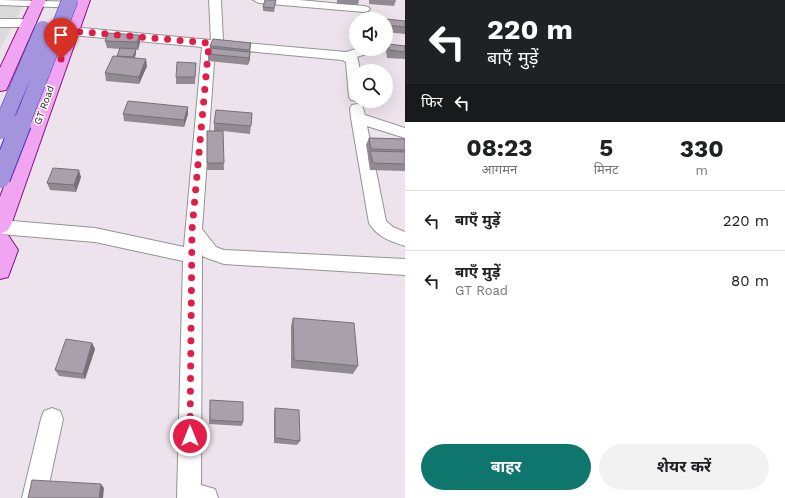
<!DOCTYPE html>
<html lang="hi">
<meta charset="utf-8">
<style>
:root{--surface:#fff;--page:#f2f2f2;--text:#202124;--muted:#757577;--line:#e0e0e0;--accent:#0f766e}
body{margin:0;font-family:"Work Sans","Noto Sans Devanagari",sans-serif;background:var(--page);color:var(--text);height:100vh;display:flex;flex-direction:column;font-size:15px;white-space:nowrap}
*{box-sizing:border-box;margin:0}
p{font-size:13px;color:var(--muted)}
.icon{flex:none;width:22px;height:22px;fill:none;stroke:currentColor;stroke-width:2;stroke-linecap:round;stroke-linejoin:round}
.map{position:relative;flex:1;overflow:hidden}
.side{display:flex;flex-direction:column;background:var(--surface);width:380px}
.side>*{flex:none}
.guide{background:#202124;color:#fff;overflow:hidden}
.tools{position:absolute;left:349px;top:12px;display:grid;gap:8px}
.tools a{display:grid;place-items:center;width:44px;height:44px;border-radius:50%;background:var(--surface);box-shadow:0 4px 16px #0002;font-size:20px}
.pin{position:absolute;display:grid;place-items:center;width:34px;height:34px;color:#fff;margin:-41px -17px;border-radius:50% 50% 50% 0;rotate:-45deg;box-shadow:0 0 4px #0007}
.pin .icon{rotate:45deg}
.me{position:absolute;width:44px;margin:-22px;rotate:0deg;stroke-linejoin:round;filter:drop-shadow(0 0 3px #0008)}
.turn{display:flex;align-items:center;gap:14px;height:84px;padding:0 16px;font-size:18px}
.turn .icon{width:52px;height:52px;stroke-width:2.5}
.turn b{display:block;font-size:28px;line-height:34px}
.then{display:flex;align-items:center;height:38px;padding:0 16px;background:#0003;gap:8px;font-size:15px}
.eta{display:flex;justify-content:space-evenly;align-items:center;height:68px;text-align:center}
.eta b{font-size:24px;font-weight:700;line-height:28px}
.action{display:flex;gap:8px;margin-top:auto;padding:8px 16px}
.action a{flex:1;height:46px;border-radius:24px;background:var(--accent);color:#fff;font-size:16px;font-weight:700;line-height:46px;text-align:center}
.action a+a{background:var(--page);color:var(--text)}
ul{padding:0;list-style:none}
li{display:flex;align-items:center;gap:12px;height:60px;padding:0 16px;border-top:1px solid var(--line)}
li div{flex:1}
li b{display:block;font-size:15px}
li em{font-style:normal}
main{display:flex;flex:1;min-height:0}
.map>svg:first-child{display:block}
.residential{fill:#dadadb}
.lines{fill:none;stroke-linecap:round;stroke-linejoin:round}
.minor-casing{stroke:#949494;stroke-width:2}
.major-casing{stroke:#860f7b;stroke-width:2}
.minor{fill:#fff;fill-rule:evenodd}
.major{fill:#f1a4f2;fill-rule:evenodd}
.highway-bridge-far1-casing{stroke:#4136c5;stroke-width:17;stroke-linecap:butt}
.highway-bridge-casing{stroke:#4136c5;stroke-width:22;stroke-linecap:butt}
.highway-bridge-far1{stroke:#a493dd;stroke-width:16}
.highway-bridge{stroke:#a493dd;stroke-width:20}
.wall{fill:#918a93}
.shaded-wall{fill:#767078}
.building{fill:#a9a0ab;stroke:#767078}
.route{stroke:#e11d48;stroke-width:7;stroke-dasharray:0 12.6}
.labels{text-anchor:middle;dominant-baseline:central;stroke-width:3;stroke-linejoin:round;paint-order:stroke}
.far-street-label{font-size:10px;fill:#1d1d1d;stroke:#fff}
</style>
<main>
<div class="map">
<svg width="405" height="498" viewBox="0 0 405 498">
<rect width="100%" height="100%" fill="#ede3ec"/>
<path class="residential" d="M0 0H26L0 49Z"/>
<g class="lines">
<g class="minor-casing">
<path id="minor" d="M0 0 81 2 85 3 87 5 85 7 81 8 0 5Z
M209 0H221L223 41 346 52 356 49H374L372 52 357 57 358 60 360 71H356V101L351 100 349 97 346 62 342 60 215 48 202 229 216 247 224 250 405 259V275L224 264 204 257 202 255 201 485 215 489 218 498H177L183 261 95 242 0 234V220L95 228 184 247 202 47 72 35 68 34 66 31 68 28 72 27 211 40Z
M253 0H299L364 6 368 7 370 9 368 11 364 12 259 3Z
M0 19H30L34 20 36 23 34 26 30 27H0Z
M357 104 362 105 365 115 405 128V138L367 126 386 221 393 227 405 232V246C390 241 377 237 369 223L351 118 350 108 352 105Z
M52 408 60 411 63 419 46 498H22L41 419 44 411Z"/>
</g>
<g class="major-casing">
<path id="major" d="M32 0H46L8 86 6 90 0 91V68Z
M76 0H90L11 225 7 231 1 233 8 235 18 250 8 277 0 279V197Z"/>
</g>
<use href="#minor" class="minor"/>
<use href="#major" class="major"/>
<g class="highway-bridge-far1-casing">
<path id="highway-bridge-far1" d="M2 125 43 29
M21 125 70 0"/>
</g>
<g class="highway-bridge-casing">
<path id="highway-bridge" d="M0 129 2 124
M0 178 21 124"/>
</g>
<use href="#highway-bridge-far1" class="highway-bridge-far1"/>
<use href="#highway-bridge" class="highway-bridge"/>
</g>
<path class="wall" d="M276 0 274 12 263 11V7Z
M337 0H359L358 5 337 4Z
M369 0H396L394 6 369 4Z
M386 19 405 21V34L386 32Z
M139 35 140 42 138 50H136V53L135 58 147 66 139 84 106 81 105 73 117 56 120 49 107 48 105 41Z
M251 43 250 59 248 65 208 61V54L210 46Z
M389 44 405 46V59L387 58 386 51Z
M196 63 195 84H176V77Z
M188 107V114L184 127 124 121 123 114Z
M252 113 250 134 223 131 224 170H207V131H214V123Z
M369 138 405 139V171L370 170 368 158V156L366 145Z
M81 177 76 192 50 190 47 183Z
M293 318 358 366 353 374 291 368V326Z
M92 343 95 349 85 379 59 376 55 370Z
M210 400 243 422 242 426 209 424Z
M275 408 300 441 297 445 274 443V412Z"/>
<path class="shaded-wall" d="M139 35 140 42 138 50 137 42Z
M136 49V53L133 62V58Z
M250 52V59L248 65 249 58Z
M146 59 147 66 139 84V77Z
M188 107V114L184 127V120Z
M79 170 81 177 76 192 74 185Z
M92 343 95 349 85 379 83 374Z
M101 484 104 488 103 498H99Z"/>
<path class="building" d="M265 0H276L274 8 263 7Z
M386 19 405 21V27L386 25Z
M108 33 139 35 137 42 105 41Z
M213 39 251 43 249 50 210 46Z
M389 44 405 46V52L389 50Z
M120 48 136 49 133 57 117 56Z
M210 48 250 52 249 58 208 54Z
M113 56 146 59 139 77 105 73Z
M177 62 196 63 195 77H176Z
M128 101 188 107 184 120 123 114Z
M216 110 252 113 251 126 214 123Z
M207 131H223L224 163H207Z
M369 138 405 139V150L371 149Z
M370 151 405 152V164L373 163Z
M53 168 79 170 74 185 47 183Z
M293 318 354 323 358 366 294 360Z
M66 339 92 343 83 374 55 370Z
M210 400 243 402V422L210 420Z
M275 408 299 410 300 441 275 438Z
M32 480 101 484 99 498H28Z"/>
<g class="lines">
<path class="route" d="M61 59 72 31 209 43 192 230 190 436"/>
</g>
<g class="labels">
<g class="far-street-label">
<text transform="translate(44 105) rotate(-70)">GT Road</text>
</g>
</g>
</svg>
<div class="tools">
<a><svg class="icon" aria-label="sound" viewBox="0 0 24 24"><path d="M4 9h4l5-4v14l-5-4H4zM17 9q2 3 0 6"/></svg></a>
<a><svg class="icon" aria-label="search" viewBox="0 0 24 24"><circle cx="10" cy="10" r="6"/><path d="M15 15l6 6"/></svg></a>
</div>
<div class="pin" style="left:61px;top:59px;background:#d93025"><svg class="icon" aria-label="arrive" viewBox="0 0 24 24"><path d="M6 21V4h12l-3 4 3 4H6"/></svg></div>
<svg class="me" style="left:190px;top:436px" viewBox="-20 -20 40 40"><circle r="17" fill="#e11d48" stroke="#fff" stroke-width="3"/><path d="M0-11L8 9 0 5-8 9z" fill="#fff"/></svg>
</div>
<section class="side">
<div class="guide">
<div class="turn"><svg class="icon" aria-label="left" viewBox="0 0 24 24"><path d="M17 20v-9H6M10 6l-5 5 5 5"/></svg><div><b>220 m</b>बाएँ मुड़ें</div></div>
<div class="then">फिर<svg class="icon" aria-label="left" viewBox="0 0 24 24"><path d="M17 20v-9H6M10 6l-5 5 5 5"/></svg></div>
</div>
<div class="eta">
<div><b>08:23</b><p>आगमन</p></div>
<div><b>5</b><p>मिनट</p></div>
<div><b>330</b><p>m</p></div>
</div>
<ul>
<li><svg class="icon" aria-label="left" viewBox="0 0 24 24"><path d="M17 20v-9H6M10 6l-5 5 5 5"/></svg><div><b>बाएँ मुड़ें</b></div><em>220 m</em></li>
<li><svg class="icon" aria-label="left" viewBox="0 0 24 24"><path d="M17 20v-9H6M10 6l-5 5 5 5"/></svg><div><b>बाएँ मुड़ें</b><p>GT Road</p></div><em>80 m</em></li>
</ul>
<div class="action"><a>बाहर</a><a>शेयर करें</a></div>
</section>
</main>
